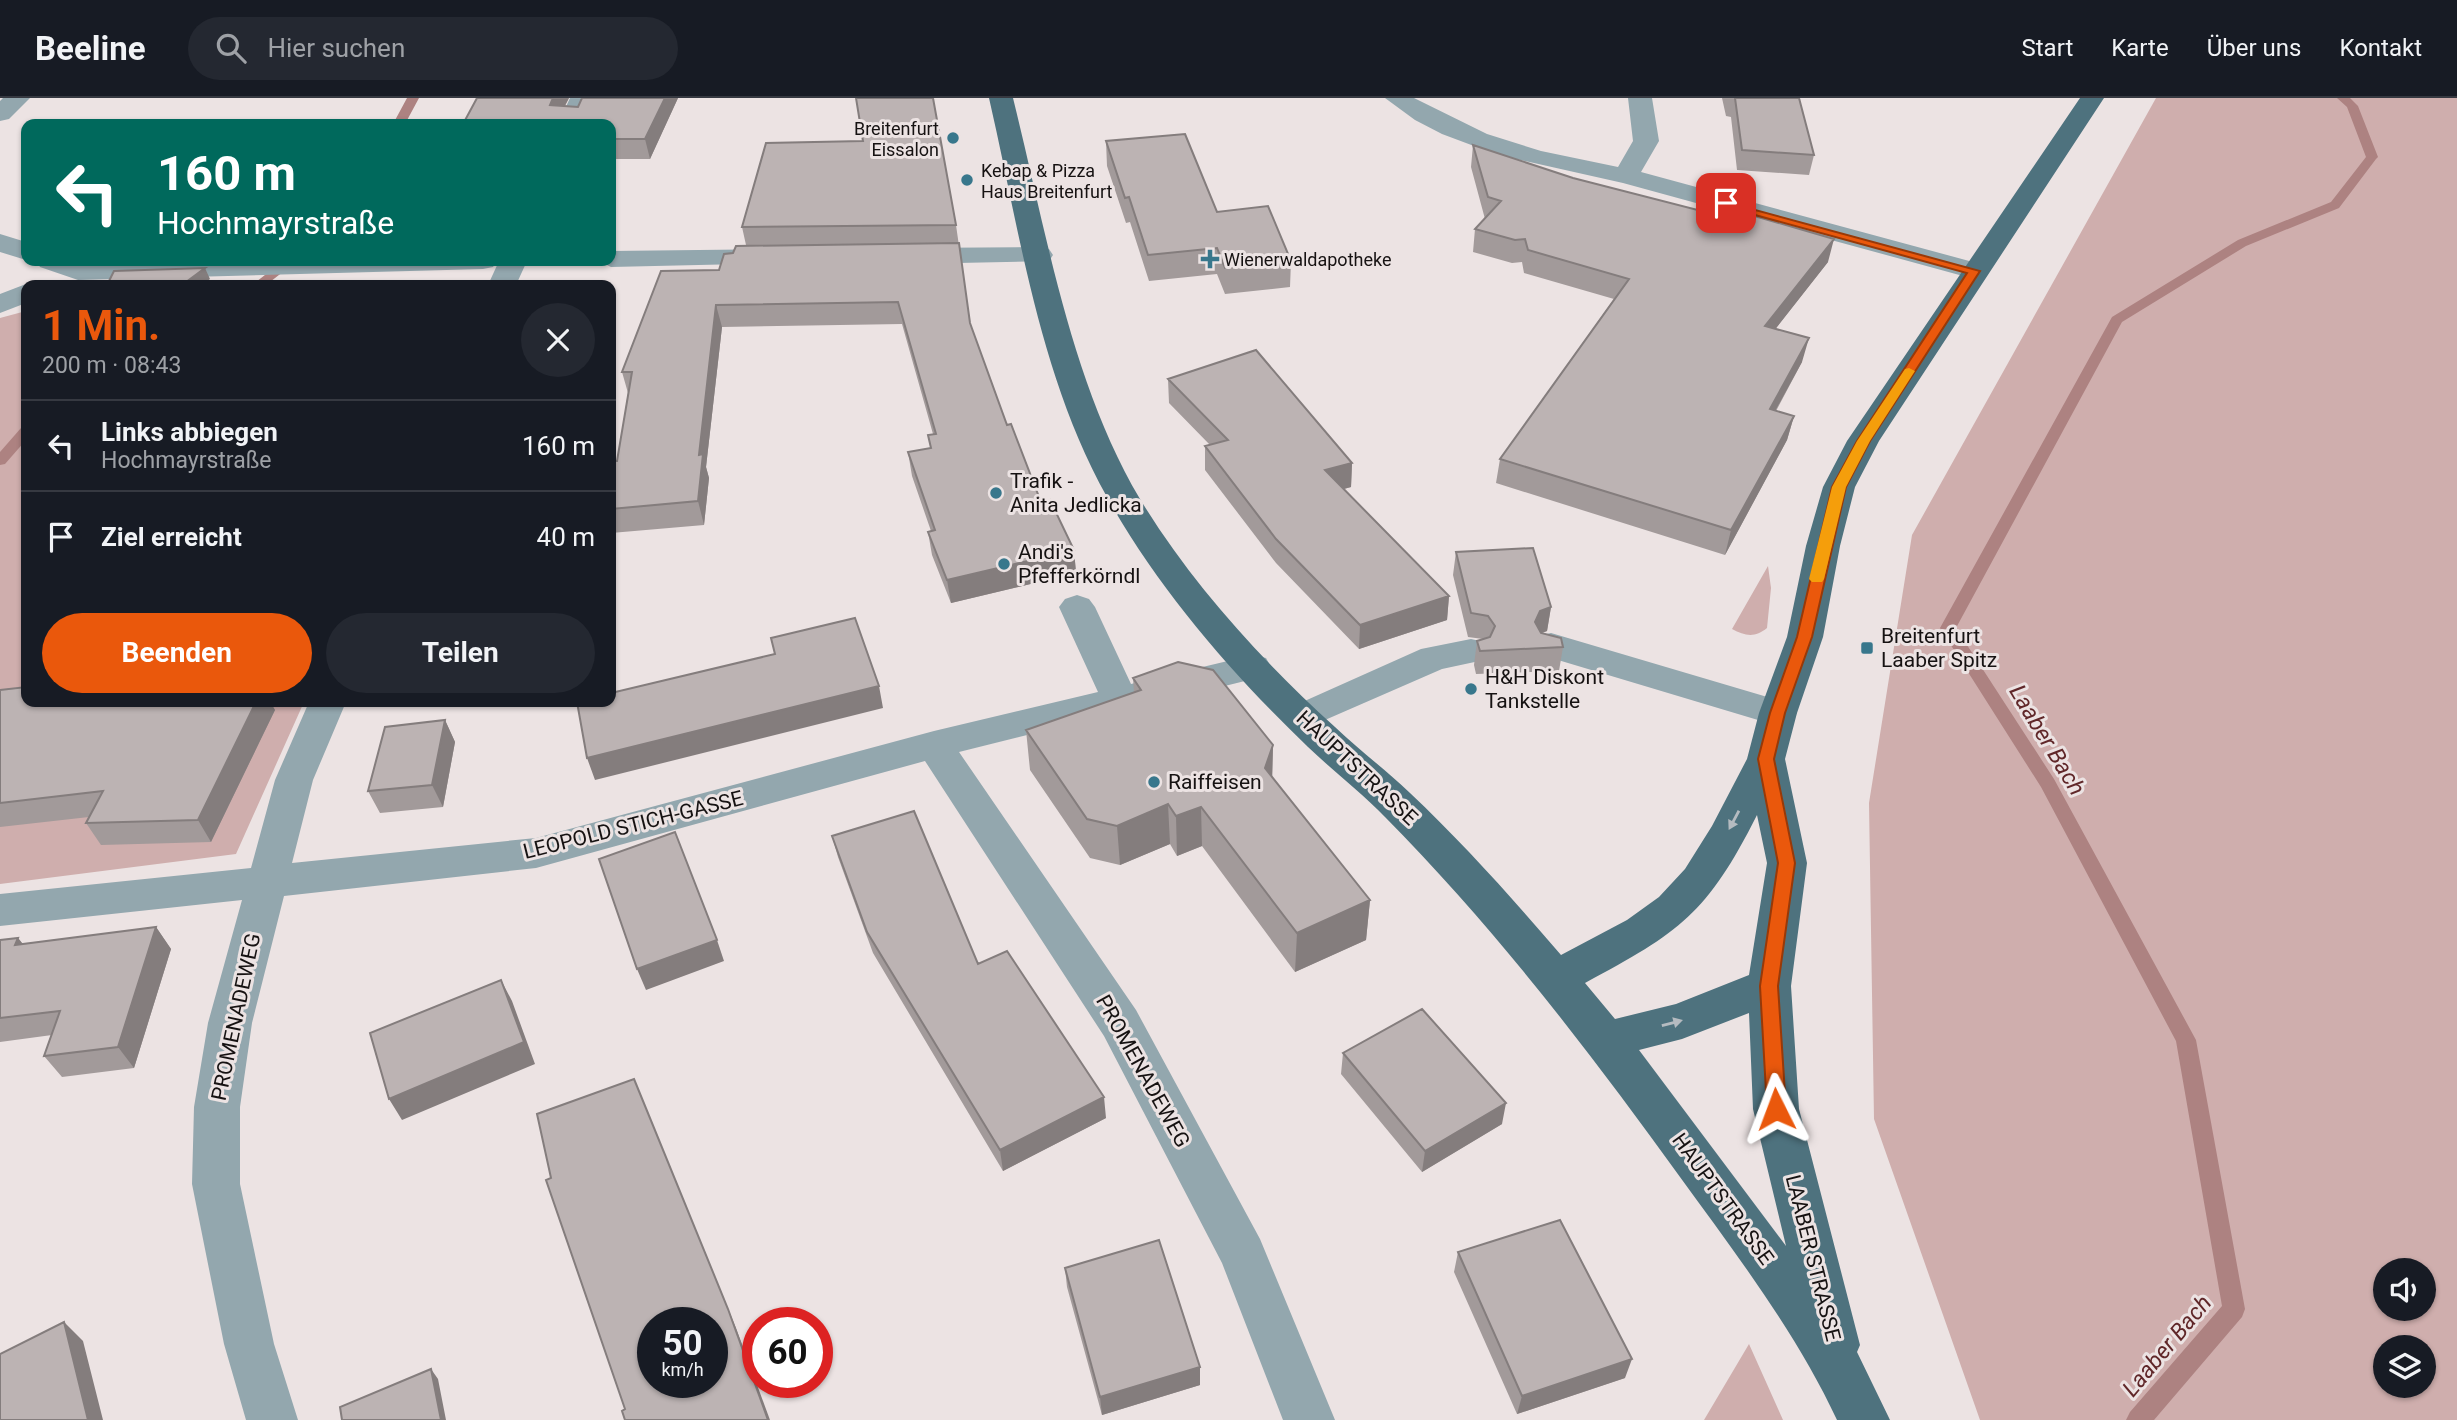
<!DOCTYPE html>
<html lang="de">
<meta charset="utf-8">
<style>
:root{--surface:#171b24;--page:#242831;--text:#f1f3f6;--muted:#9ea1a6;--line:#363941;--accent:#ea580c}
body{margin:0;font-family:Roboto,sans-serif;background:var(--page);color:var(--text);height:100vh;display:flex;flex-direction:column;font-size:26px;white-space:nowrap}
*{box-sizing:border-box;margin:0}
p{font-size:23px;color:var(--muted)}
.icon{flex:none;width:38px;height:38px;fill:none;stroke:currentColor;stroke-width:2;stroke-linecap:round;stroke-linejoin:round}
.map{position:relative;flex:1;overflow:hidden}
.drawer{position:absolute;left:21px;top:182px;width:595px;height:427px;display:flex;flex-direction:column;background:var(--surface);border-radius:14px;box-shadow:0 2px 5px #0004}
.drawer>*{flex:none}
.top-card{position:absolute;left:21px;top:21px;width:595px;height:147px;border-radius:14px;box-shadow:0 2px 5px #0004;background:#00695c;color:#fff;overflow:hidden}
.tools{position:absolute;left:2373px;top:1160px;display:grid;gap:14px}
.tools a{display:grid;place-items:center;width:63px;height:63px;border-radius:50%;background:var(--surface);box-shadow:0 2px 5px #0004;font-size:35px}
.speed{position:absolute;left:637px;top:1209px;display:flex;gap:14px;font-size:35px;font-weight:700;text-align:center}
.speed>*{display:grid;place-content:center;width:91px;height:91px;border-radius:50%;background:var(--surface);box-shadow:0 2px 5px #0004;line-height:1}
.speed small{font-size:18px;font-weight:400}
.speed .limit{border:10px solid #d22;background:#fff;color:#111}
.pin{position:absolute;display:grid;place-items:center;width:60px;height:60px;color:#fff;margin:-30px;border-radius:14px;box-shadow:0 4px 10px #0006}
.me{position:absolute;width:77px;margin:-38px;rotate:357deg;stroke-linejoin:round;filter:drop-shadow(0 0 5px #0008)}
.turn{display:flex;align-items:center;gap:24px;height:147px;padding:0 21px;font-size:32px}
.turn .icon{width:91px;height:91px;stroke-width:2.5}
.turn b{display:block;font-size:49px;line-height:60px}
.round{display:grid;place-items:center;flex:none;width:74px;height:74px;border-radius:37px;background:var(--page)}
.overview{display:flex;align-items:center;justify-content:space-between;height:119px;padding:0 21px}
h1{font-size:42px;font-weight:700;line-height:52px;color:var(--accent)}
.cta{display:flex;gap:14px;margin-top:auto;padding:14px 21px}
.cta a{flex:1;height:80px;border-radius:42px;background:var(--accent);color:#fff;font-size:28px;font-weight:700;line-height:80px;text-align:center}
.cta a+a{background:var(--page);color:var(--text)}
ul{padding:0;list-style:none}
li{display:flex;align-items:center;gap:21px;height:91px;padding:0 21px;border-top:2px solid var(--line)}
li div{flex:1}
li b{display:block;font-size:26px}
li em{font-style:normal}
header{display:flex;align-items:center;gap:42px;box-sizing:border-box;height:98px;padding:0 35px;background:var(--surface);border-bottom:2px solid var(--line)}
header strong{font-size:33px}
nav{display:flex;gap:38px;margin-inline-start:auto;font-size:24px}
.search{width:490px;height:63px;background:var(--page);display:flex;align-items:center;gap:18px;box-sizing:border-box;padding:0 24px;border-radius:38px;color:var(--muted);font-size:26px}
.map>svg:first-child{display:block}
.green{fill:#cfaead;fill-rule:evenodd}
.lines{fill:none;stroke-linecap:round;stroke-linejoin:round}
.stream{fill:#ad8281;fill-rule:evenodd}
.minor{fill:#93a7ae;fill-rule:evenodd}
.major{fill:#4e727e;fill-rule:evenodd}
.wall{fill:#a29a9a}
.shaded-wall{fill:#847d7d}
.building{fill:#bcb3b3;stroke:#847d7d;stroke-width:2;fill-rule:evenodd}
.oneway{fill:#b5bbc0}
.route{fill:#ea580c;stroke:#983908;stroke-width:2}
.slow{fill:#f59e0b}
.poi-dot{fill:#38778c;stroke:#ece3e3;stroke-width:2.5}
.labels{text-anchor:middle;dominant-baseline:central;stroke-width:6;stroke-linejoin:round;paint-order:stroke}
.far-poi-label{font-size:18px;fill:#161212;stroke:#ece3e3;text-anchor:start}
.poi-label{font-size:21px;fill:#161212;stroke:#ece3e3;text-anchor:start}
.street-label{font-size:21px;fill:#161212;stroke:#ece3e3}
.water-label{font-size:23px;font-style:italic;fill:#602729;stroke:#ece3e3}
</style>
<header>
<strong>Beeline</strong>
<div class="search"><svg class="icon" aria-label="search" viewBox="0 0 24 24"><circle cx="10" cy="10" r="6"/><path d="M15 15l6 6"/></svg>Hier suchen</div>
<nav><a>Start</a><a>Karte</a><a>Über uns</a><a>Kontakt</a></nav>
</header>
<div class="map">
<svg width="2457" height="1322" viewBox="0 0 2457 1322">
<rect width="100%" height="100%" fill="#ece3e3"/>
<path class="green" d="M2156 0H2457V1322H1980L1874 1021 1869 705 1912 437ZM2424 1172V1211H2385V1172ZM2385 1250H2424V1288H2385Z
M208 182H451L462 187H202Z
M26 213V604H304L236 756 0 786V220Z
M1768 468 1771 490 1767 530C1755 540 1745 538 1732 531Z
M1749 1246 1783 1322H1704Z"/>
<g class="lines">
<path class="stream" d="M407 0H419L405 26H393Z
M2337 0H2350L2358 8 2378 59 2376 61 2339 110 2246 148 2122 224 1956 530 2054 681 2196 942 2245 1211 2242 1219 2154 1322H2126L2130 1314 2222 1208 2176 943 2041 689 1940 530 2112 219 2238 142 2331 104 2366 59 2347 9Z
M283 163H297L266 187H252Z
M26 329V342L5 366 0 367V354L21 330Z"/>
<path class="minor" d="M3 0H30L9 21 0 23V3Z
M570 0H594L583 26H558Z
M1385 0H1414L1487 36 1541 53 1618 69 1633 43 1628 0H1652L1659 43 1641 74 1984 167 1988 173 1984 179 1974 181 1623 85 1498 57 1442 36 1415 22Z
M0 136 26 144V162L0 154Z
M1039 149 1049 151 1053 157 1049 163 909 166 899 164 895 158 899 152 909 150Z
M775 151 785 153 789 159 785 165 611 169 598 163H611V153Z
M36 163 81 165 497 163 493 169 483 171 78 182 40 169Z
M499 163H527L516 187H488Z
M26 186 29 187H26V205L0 215V196Z
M1077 497 1089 501 1095 509 1131 586 1253 557 1266 560 1271 569 1266 578 1253 581 959 654 1136 912 1260 1141 1335 1322H1283L1222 1165 1104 938 925 663 536 770 284 798 252 925 240 1009V1086L274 1246 298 1322H246L224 1246 192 1086 194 1009 208 925 242 802 0 828V796L251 770 275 682 309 604H346L313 682 292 765 536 740 934 633 1098 594 1059 509 1065 501Z
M1551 535 1791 606 1797 615 1791 624 1778 628 1538 556 1533 547 1538 538Z
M1471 541 1484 544 1489 553 1484 562 1442 571 1302 632 1289 628 1283 619 1289 610 1421 551Z"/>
<path class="major" d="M989 0H1013C1046 132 1070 283 1140 401 1191 485 1262 563 1335 629 1359 652 1386 672 1410 695 1464 746 1513 801 1561 857L1627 822 1659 799 1685 771 1712 728 1747 661 1759 615 1787 539 1806 448 1823 389 1847 343 2080 0H2104L1879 343 1855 389 1840 448 1823 539 1797 615 1785 661 1807 765 1791 888 1799 1011 1860 1247 1857 1254 1890 1322H1837C1797 1236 1736 1156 1680 1079 1589 953 1495 830 1385 719 1361 694 1333 673 1308 649 1232 576 1158 491 1107 399 1039 277 1020 135 989 0ZM1757 717 1767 765 1749 877 1676 906 1615 921 1585 885C1680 834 1707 816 1757 717ZM1749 915 1753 1011 1786 1148 1639 952 1682 941Z"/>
</g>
<path class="wall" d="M569 0 565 8 578 9 678 0 650 61H611V26H463Z
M1722 0H1799L1814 57 1809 77 1737 72 1731 19 1726 18Z
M1106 43 1217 114 1291 163 1290 189 1225 196 1217 176 1149 183 1130 124 1126 125 1107 68Z
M1473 47 1573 80 1749 125 1751 117 1828 164 1775 231 1802 264 1776 313 1794 318 1787 342 1725 457 1496 385 1500 361 1614 201 1524 175 1522 164 1512 165 1473 154 1475 131 1485 121 1471 69Z
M956 127 970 225 1007 327 1041 404 1074 452 1076 475 951 505 932 457 928 434 931 433 912 378 908 354 930 350 933 336 902 226 722 229 706 369 709 380 704 427 611 435V363H617L628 295 622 274 719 172 733 155 746 147 742 129Z
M1168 281 1352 365 1351 389 1344 391 1449 498 1447 522 1359 551 1276 465 1205 372V348L1210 347 1169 305Z
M1456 454 1551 509 1547 533 1542 535 1563 549 1559 573 1476 576 1474 567 1477 543 1483 541 1468 539 1453 477Z
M1133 580 1273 647 1272 679 1370 802 1366 842 1295 874 1202 748 1177 758 1170 746 1120 767 1090 760 1030 672 1026 632 1134 595Z
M0 592 26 604H274L272 607 275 612 211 744 101 747 86 725 89 719 0 729Z
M445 622 455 644 443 709 380 715 368 693Z
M832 738 1106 1020 1003 1073 873 855 838 759Z
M156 829 171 851 134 970 62 979 44 958 52 937 0 944V842L18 840 23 846Z
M1343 955 1502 1026 1422 1074 1341 976Z
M1458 1154 1625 1280 1517 1316 1454 1174Z
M1065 1170 1200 1287 1102 1317 1067 1189Z"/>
<path class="shaded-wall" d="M553 0H569L555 26 550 7Z
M665 0H678L650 61 645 41Z
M1834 141 1828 164 1759 252 1765 228Z
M205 170 210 181 202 187H182Z
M716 207 722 229 706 369 709 380 704 427 698 403 699 357Z
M1809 240 1802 264 1763 335 1770 311Z
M1794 318 1787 342 1725 457 1731 432Z
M1352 365 1351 389 1324 396 1325 372Z
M1074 452 1076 475 951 505 947 482Z
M1449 498 1447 522 1359 551 1360 527Z
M1551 509 1547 533 1536 537 1535 524 1540 513Z
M879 588 883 610 595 682 587 660Z
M256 604H274L272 607 275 612 211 744 198 722Z
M445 622 455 644 443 709 432 687Z
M1273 647 1272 687 1265 670Z
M1168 706 1170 746 1120 767 1117 728Z
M1201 709 1202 748 1177 758 1176 718Z
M1370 802 1366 842 1295 874 1297 835Z
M156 829 171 851 134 970 118 949Z
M18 840 35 862 15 847Z
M717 842 724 863 646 892 637 871Z
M501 882 512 903 535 966 402 1022 389 1001Z
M1104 999 1106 1020 1003 1073 1000 1052Z
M642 1001 736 1230 770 1322H768Z
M1506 1005 1502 1026 1422 1074 1425 1053Z
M64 1224 83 1243 103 1322H88Z
M1632 1261 1625 1280 1517 1316 1522 1298Z
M1200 1269V1287L1102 1317 1100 1299Z
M431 1271 438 1281 446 1322H441Z"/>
<path class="building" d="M477 0H553L550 7 578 9 582 0H665L645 41H611V26H463Z
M856 0H933L956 127 742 129 766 45 863 43Z
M1735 0H1799L1814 57 1742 52Z
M1185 36 1217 114 1268 108 1291 163 1225 170 1217 150 1148 157 1129 99 1125 100 1106 43Z
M1473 47 1573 80 1752 126 1751 117 1834 141 1765 228 1809 240 1770 311 1794 318 1731 432 1500 361 1629 181 1528 152 1525 141 1515 142 1475 131 1501 103 1488 99Z
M959 145 970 225 1007 327 1011 326 1041 404 1050 402 1074 452 947 482 928 434 935 432 908 354 931 350 928 337 936 336 898 204 716 207 699 357 703 356 698 403 611 411V363H617L632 274H622L661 173 719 172 724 156 733 155 736 148Z
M205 170 182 187H107L114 173Z
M1256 252 1352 365 1325 372 1449 498 1360 527 1276 441 1205 348 1228 342 1168 281Z
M1533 450 1551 509 1540 513 1535 524 1541 535 1561 540 1563 549 1480 553 1477 543 1490 539 1495 528 1488 518 1471 515 1456 454Z
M855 520 879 588 587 660 577 604H611V595L775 556 771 540Z
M1178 564 1213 572 1273 647 1265 670 1370 802 1297 835 1201 709 1176 718 1168 706 1117 728 1087 721 1026 632 1141 592 1133 580Z
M26 589V604H256L198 722 86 725 103 693 0 705V592Z
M445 622 432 687 368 693 385 629Z
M914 713 978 866 1007 853 1104 999 1000 1052 867 834 832 738Z
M675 734 717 842 637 871 599 761Z
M156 829 118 949 44 958 60 913 0 920V842L18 840 15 847Z
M501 882 524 944 389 1001 370 935Z
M1422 911 1506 1005 1425 1053 1343 955Z
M634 981 728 1211 768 1322H625L622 1313 625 1311 546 1082 551 1080 537 1016ZM653 1225H712V1284H653Z
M1560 1122 1632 1261 1522 1298 1458 1154Z
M1159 1142 1200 1269 1100 1299 1065 1170Z
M64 1224 88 1322H0V1256Z
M431 1271 441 1322H342L340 1309Z"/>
<defs><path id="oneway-solid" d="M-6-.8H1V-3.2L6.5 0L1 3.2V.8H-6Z" transform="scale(1.75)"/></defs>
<g class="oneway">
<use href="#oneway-solid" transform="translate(1734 722) rotate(118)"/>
<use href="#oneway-solid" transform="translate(1672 925) rotate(-15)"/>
</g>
<path class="route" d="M1722 103 1980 173 1870 343 1846 389 1812 539 1785 615 1774 661 1795 765 1778 888 1786 1011 1783 1017H1769L1767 1011 1760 888 1778 765 1758 661 1770 615 1797 539 1832 389 1857 343 1967 175 1722 108Z"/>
<path class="slow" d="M1909 270 1915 273 1870 343 1846 389 1824 481 1822 484H1812L1809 481 1832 389 1857 343 1905 271Z"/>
<g class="poi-dot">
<circle cx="953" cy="40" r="7"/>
<circle cx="967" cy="82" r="7"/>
<path d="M1206.5 150.5h7v7h7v7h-7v7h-7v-7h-7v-7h7z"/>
<circle cx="996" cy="395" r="7"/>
<circle cx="1004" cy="466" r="7"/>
<rect x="1860" y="543" width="14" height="14" rx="3.5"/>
<circle cx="1471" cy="591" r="7"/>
<circle cx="1154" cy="684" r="7"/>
</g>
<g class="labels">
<g class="far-poi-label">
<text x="939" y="30" text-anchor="end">Breitenfurt<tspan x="939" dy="21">Eissalon</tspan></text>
<text x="981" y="72">Kebap &amp; Pizza<tspan x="981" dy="21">Haus Breitenfurt</tspan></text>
<text x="1224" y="161">Wienerwaldapotheke</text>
</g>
<g class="poi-label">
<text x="1010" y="383">Trafik -<tspan x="1010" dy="24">Anita Jedlicka</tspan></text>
<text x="1018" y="454">Andi's<tspan x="1018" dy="24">Pfefferkörndl</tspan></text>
<text x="1881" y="538">Breitenfurt<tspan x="1881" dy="24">Laaber Spitz</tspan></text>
<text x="1485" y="579">H&amp;H Diskont<tspan x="1485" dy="24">Tankstelle</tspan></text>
<text x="1168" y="684">Raiffeisen</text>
</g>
<g class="street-label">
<text transform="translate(1357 670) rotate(43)">HAUPTSTRASSE</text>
<text transform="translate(633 727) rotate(-14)">LEOPOLD STICH-GASSE</text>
<text transform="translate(236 919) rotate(-78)">PROMENADEWEG</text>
<text transform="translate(1143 973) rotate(61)">PROMENADEWEG</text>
<text transform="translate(1723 1101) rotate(54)">HAUPTSTRASSE</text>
<text transform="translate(1813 1160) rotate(76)">LAABER STRASSE</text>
</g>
<g class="water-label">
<text transform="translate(2047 642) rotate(59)">Laaber Bach</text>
<text transform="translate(2167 1248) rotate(-50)">Laaber Bach</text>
</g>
</g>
</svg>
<div class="tools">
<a><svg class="icon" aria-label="sound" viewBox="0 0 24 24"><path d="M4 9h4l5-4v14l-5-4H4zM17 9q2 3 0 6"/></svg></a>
<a><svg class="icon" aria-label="layers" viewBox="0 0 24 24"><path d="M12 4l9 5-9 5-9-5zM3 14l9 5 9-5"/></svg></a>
</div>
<div class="speed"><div>50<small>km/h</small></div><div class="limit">60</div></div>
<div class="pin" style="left:1726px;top:105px;background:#d93025"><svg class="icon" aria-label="arrive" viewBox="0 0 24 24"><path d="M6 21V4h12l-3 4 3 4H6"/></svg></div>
<svg class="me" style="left:1776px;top:1011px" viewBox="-20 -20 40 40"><path d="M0-17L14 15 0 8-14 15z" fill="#ea580c" stroke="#fff" stroke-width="4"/></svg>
<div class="top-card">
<div class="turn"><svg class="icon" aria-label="left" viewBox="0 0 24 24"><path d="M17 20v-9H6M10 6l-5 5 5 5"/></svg><div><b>160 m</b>Hochmayrstraße</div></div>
</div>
<section class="drawer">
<div class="overview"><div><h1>1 Min.</h1><p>200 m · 08:43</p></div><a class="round"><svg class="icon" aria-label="close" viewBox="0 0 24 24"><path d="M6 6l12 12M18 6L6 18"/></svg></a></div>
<ul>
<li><svg class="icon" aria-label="left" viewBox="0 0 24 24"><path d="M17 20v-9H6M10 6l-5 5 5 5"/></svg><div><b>Links abbiegen</b><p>Hochmayrstraße</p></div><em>160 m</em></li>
<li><svg class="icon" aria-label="arrive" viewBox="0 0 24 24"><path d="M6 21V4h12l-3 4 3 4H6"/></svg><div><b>Ziel erreicht</b></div><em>40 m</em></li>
</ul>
<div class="cta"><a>Beenden</a><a>Teilen</a></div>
</section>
</div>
